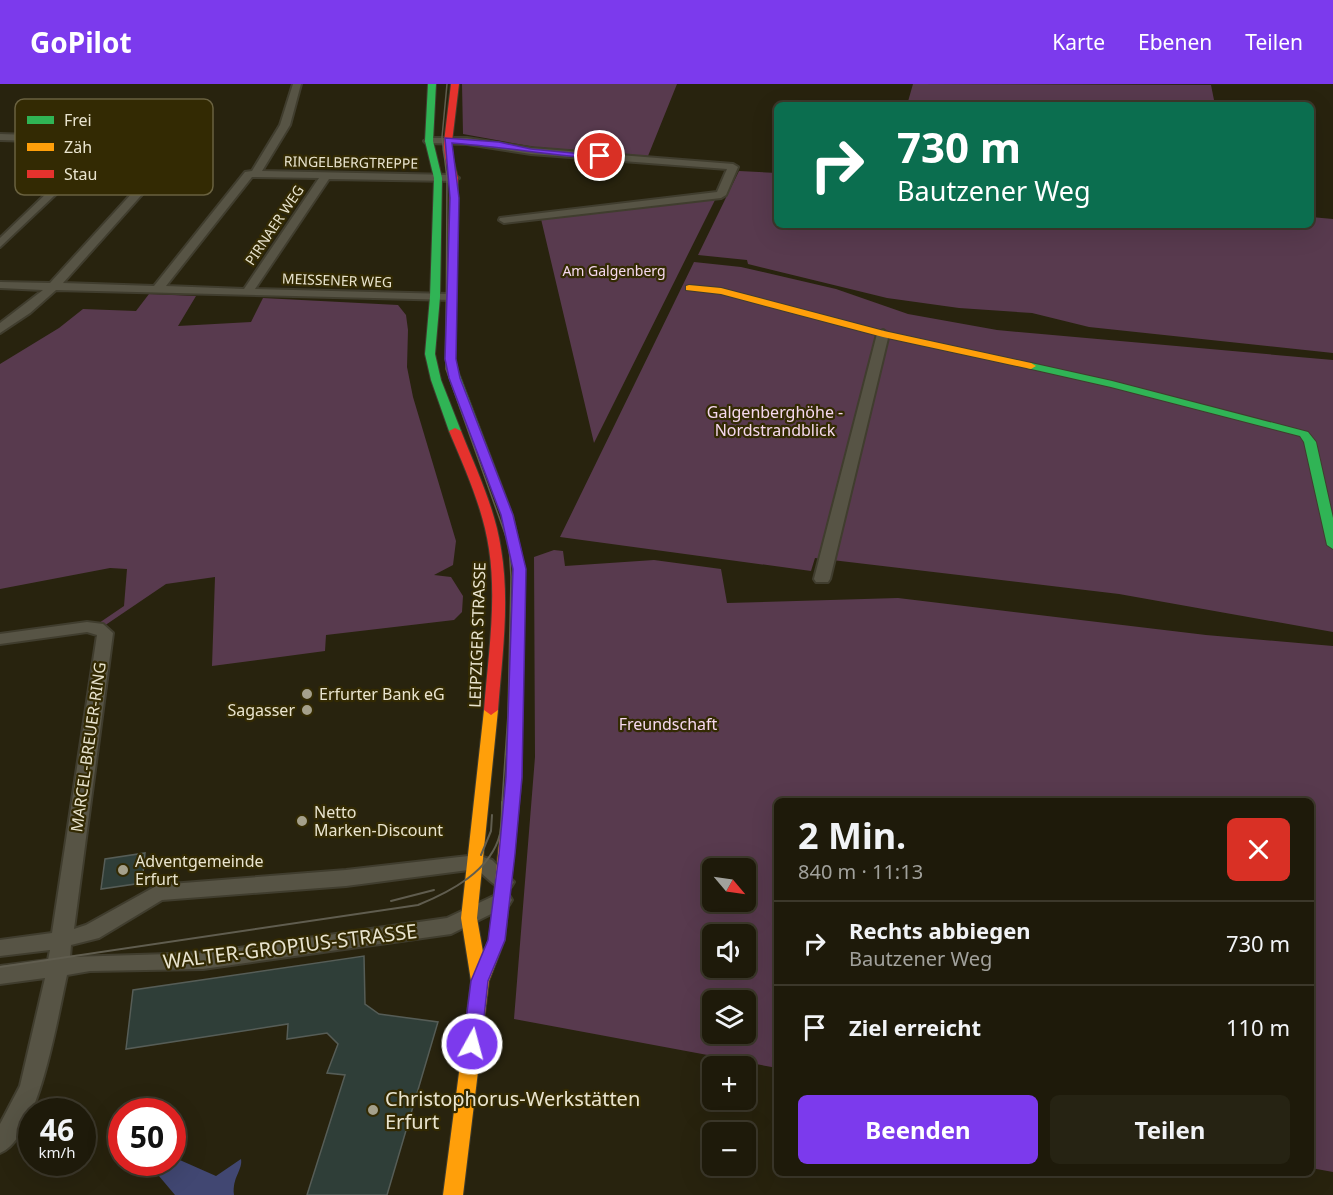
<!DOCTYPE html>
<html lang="de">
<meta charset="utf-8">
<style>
:root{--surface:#1e1a0a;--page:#262313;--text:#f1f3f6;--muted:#a1a19c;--line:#3c382b;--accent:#7c3aed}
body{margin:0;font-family:"Noto Sans",sans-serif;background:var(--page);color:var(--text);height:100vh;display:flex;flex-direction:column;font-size:22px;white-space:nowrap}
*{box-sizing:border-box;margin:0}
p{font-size:20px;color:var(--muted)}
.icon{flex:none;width:33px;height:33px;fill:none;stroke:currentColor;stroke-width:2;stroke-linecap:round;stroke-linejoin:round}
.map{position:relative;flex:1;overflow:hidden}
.sheet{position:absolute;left:774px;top:714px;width:540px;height:378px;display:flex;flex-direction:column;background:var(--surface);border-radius:9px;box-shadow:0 6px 24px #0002,0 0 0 2px var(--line)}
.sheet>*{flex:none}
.banner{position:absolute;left:774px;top:18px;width:540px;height:126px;border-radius:9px;box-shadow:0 6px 24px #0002,0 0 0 2px var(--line);background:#0b6e4f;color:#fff;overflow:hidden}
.needle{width:39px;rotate:119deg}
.controls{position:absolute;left:702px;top:774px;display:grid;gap:12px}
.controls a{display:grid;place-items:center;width:54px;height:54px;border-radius:9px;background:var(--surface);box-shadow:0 6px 24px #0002,0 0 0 2px var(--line);font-size:30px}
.speed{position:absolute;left:18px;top:1014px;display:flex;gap:12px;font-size:30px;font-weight:700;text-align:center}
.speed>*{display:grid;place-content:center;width:78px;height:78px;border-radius:50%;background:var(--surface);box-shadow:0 6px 24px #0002,0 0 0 2px var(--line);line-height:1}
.speed small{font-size:15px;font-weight:400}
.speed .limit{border:9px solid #d22;background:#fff;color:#111}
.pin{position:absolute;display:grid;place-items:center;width:51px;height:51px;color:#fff;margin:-26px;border:3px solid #fff;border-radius:50%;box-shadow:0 2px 6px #0007}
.me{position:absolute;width:66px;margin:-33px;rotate:7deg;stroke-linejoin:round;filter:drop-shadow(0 0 4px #0008)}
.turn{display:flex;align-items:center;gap:21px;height:126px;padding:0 24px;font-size:27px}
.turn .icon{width:78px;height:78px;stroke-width:2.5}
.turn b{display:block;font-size:42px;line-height:51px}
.round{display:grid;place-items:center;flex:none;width:63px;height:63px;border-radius:9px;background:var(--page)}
.headline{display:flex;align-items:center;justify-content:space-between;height:102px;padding:0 24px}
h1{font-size:36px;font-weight:700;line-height:45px}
.button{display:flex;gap:12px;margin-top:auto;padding:12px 24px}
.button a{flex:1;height:69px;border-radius:9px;background:var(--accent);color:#fff;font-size:24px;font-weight:700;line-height:69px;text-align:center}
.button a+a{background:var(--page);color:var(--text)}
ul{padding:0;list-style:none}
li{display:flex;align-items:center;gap:18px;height:84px;padding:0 24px;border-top:2px solid var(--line)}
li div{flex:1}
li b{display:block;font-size:22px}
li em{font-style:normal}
header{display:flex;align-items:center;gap:36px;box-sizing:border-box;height:84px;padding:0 30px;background:var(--accent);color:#fff}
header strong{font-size:28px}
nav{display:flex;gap:33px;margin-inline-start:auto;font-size:21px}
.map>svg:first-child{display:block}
.green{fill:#583a4e;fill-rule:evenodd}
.water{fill:#414772}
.building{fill:#2f3e38;stroke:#565d57;stroke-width:1.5}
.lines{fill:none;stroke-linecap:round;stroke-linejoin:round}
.street-casing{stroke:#403d2e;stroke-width:4}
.fast-casing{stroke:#403d2e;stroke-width:2}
.slow-casing{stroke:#403d2e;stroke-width:2}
.jam-casing{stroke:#403d2e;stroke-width:2}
.street{fill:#575445;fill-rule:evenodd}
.fast{fill:#30b455;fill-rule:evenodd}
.slow{fill:#ff9f0a;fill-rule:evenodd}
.jam{fill:#e5322d;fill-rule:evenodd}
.tram-far1{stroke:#605d4f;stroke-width:1.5}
.tram{stroke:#605d4f;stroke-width:2}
.route{fill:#7c3aed;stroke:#51269a;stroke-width:1.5}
.poi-dot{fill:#a5a08b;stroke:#332a03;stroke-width:2}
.labels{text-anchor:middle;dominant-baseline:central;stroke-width:4.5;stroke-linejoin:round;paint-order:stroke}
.far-street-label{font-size:14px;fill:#e9e4cf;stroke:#332a03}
.far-park-label{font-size:14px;fill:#f6d8ee;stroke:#332a03}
.park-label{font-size:16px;fill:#f6d8ee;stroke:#332a03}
.street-label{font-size:16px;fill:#e9e4cf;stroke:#332a03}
.poi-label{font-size:16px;fill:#e9e4cf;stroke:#332a03;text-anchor:start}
.near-street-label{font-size:20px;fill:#e9e4cf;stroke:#332a03}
.near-poi-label{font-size:20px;fill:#e9e4cf;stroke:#332a03;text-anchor:start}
.key{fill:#332a03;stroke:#6a6240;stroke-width:1.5}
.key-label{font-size:16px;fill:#e9e4cf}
</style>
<header>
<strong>GoPilot</strong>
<nav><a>Karte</a><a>Ebenen</a><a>Teilen</a></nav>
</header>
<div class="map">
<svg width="1333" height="1111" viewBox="0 0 1333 1111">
<rect width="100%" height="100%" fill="#28230e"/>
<path class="green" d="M462 0H677L648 72 535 63 463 50Z
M913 0 1211 1 1215 21H907Z
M739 87 777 89V141H1311V133L1333 135V269L1089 243 1032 229 959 224 887 214 748 180 747 176 698 171Z
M716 114 594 359 541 135Z
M694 178 741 183 836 205 908 230 997 246 1333 276V548L1119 510 815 474 811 487 560 453Z
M149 210 196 212 178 242 251 238 263 214 398 221 406 231 408 246 407 283 413 313 456 457 453 481 434 491 451 493 463 512 462 528 454 536 326 551 325 567 212 582 215 493 166 500 104 542 99 539 124 522 127 485 110 484 0 505V280L59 244 83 225 136 227Z
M554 466 563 467 565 482 654 476 721 485 727 519 898 514 1206 551 1333 562V1088L1311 1084V717H777V984L514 935 535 673 534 473ZM712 784H746V818H712ZM746 850V884H712V850ZM712 916H746V950H712Z"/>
<path class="water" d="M173 1073 216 1092 241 1075C243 1086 232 1093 234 1111H175L148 1079 172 1078Z"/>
<path class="building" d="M145 769 142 799 101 805 105 775Z
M364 872 365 920 379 930 438 938 387 1111H307L345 991 327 989 338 960 327 949 287 955 288 940 126 965 133 906Z"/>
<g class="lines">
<g class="street-casing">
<path id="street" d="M293 0H301L290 41 262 87 454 91 459 94 454 97 329 95 255 205 449 210 455 214 453 216 56 206 30 229 0 249V239L43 206 0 204V198L50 199 176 61 110 59 0 163V154L99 59 0 56V50L187 56V60L63 199 154 202 245 88 252 87 280 41ZM252 93 319 94 244 205 166 202Z
M429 54H467L531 64 733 80 738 83 726 111 721 114 504 139 499 136 500 134 717 108 727 85 531 70 467 60 426 59 424 57Z
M883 246 889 250 830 495 828 498H816L814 495 877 250Z
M87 538 103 540 113 549 74 845 86 841 158 801 346 786 477 771 492 776 514 798 511 803C496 808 488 793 476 785L346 802 162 816 99 854 71 861 70 873 203 869 447 834 502 808 509 811 512 816 509 821 451 850 203 885 90 887 67 891C58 930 39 1054 0 1069V1040L20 1002 45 894 0 900V882L48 876 50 866 0 872V856L52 849 97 551 87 548 0 560V550Z"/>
</g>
<g class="fast-casing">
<path id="fast" d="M428 0H436L433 57 442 94 440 213 435 270 441 296 461 347 455 350 449 347 431 296 425 270 430 213 434 94 425 57Z
M1031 279 1112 297 1308 348 1316 358 1333 434V465L1327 461 1304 358 1300 352 1111 303 1027 284V280Z
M454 286 459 289 513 431 525 485 522 650 520 654H510L508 650 513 485 501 431 449 289Z"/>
</g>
<g class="slow-casing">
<path id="slow" d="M689 201 721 204 884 247 1031 279 1036 282 1031 285 883 253 721 210 686 206V202Z
M491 621 498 626 477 834 483 868 489 856 506 693 508 650 510 646H520L522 650V693L505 856 489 897 463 1111H443L471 897 461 834 484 626Z"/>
</g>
<g class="jam-casing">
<path id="jam" d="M451 0H459L451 66 458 94 455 275 459 289 454 292 449 289 445 275 450 94 443 66Z
M455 344 461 347C476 385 495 424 501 465 510 518 502 573 498 626L491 631 484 626C488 573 497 518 489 465 483 424 465 385 449 347Z"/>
</g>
<use href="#street" class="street"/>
<use href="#fast" class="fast"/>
<use href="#slow" class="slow"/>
<use href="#jam" class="jam"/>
<path class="tram-far1" d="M447 0 442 53 447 94 446 285 509 461 511 493 508 630 502 719"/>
<path class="tram" d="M481 771 491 747 492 731
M391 817 434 806
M0 883 418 821C450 808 491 787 500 750 502 740 502 728 502 718"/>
</g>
<path class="route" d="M445 54 499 58 531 65 604 72 600 75C550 71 502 63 452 59L459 114 456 275 460 294 513 431 526 485 522 693 515 770 505 856 488 897 481 960 478 966 472 968 465 966 463 960 471 897 488 856 499 770 506 693 513 485 501 431 449 294 445 275 450 114Z"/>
<g class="poi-dot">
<circle cx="307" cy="610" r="6"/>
<circle cx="307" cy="626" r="6"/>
<circle cx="302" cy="737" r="6"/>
<circle cx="123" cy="786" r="6"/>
<circle cx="373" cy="1026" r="6"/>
</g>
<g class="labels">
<g class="far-street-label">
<text transform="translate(351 78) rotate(1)">RINGELBERGTREPPE</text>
<text transform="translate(274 141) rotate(-56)">PIRNAER WEG</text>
<text transform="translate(337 196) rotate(2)">MEISSENER WEG</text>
</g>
<g class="far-park-label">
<text x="614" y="186">Am Galgenberg</text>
</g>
<g class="park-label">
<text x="775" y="328">Galgenberghöhe -<tspan x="775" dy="18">Nordstrandblick</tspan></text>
<text x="668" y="640">Freundschaft</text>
</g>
<g class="street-label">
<text transform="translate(477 551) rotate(-88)">LEIPZIGER STRASSE</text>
<text transform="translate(88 663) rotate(-82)">MARCEL-BREUER-RING</text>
</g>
<g class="poi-label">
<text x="319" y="610">Erfurter Bank eG</text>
<text x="295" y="626" text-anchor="end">Sagasser</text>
<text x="314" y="728">Netto<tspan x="314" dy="18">Marken-Discount</tspan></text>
<text x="135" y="777">Adventgemeinde<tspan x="135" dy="18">Erfurt</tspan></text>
</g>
<g class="near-street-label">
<text transform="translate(290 862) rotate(-7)">WALTER-GROPIUS-STRASSE</text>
</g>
<g class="near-poi-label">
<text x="385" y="1014">Christophorus-Werkstätten<tspan x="385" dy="23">Erfurt</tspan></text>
</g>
</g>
<rect x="15" y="15" width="198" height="96" rx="9" class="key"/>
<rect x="27" y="32" width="27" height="8" fill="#30b455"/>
<rect x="27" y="59" width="27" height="8" fill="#ff9f0a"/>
<rect x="27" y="86" width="27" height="8" fill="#e5322d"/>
<g class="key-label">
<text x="64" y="42">Frei</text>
<text x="64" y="69">Zäh</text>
<text x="64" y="96">Stau</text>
</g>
</svg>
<div class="controls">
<a><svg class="needle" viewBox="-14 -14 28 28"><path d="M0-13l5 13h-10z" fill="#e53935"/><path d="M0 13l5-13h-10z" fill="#a1a19c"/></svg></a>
<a><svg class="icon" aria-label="sound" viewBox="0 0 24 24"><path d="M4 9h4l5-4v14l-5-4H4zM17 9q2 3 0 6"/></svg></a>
<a><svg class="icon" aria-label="layers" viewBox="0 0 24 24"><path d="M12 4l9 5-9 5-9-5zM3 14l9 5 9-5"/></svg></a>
<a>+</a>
<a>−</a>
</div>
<div class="speed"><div>46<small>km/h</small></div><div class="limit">50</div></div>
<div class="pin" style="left:600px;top:72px;background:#d93025"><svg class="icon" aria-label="arrive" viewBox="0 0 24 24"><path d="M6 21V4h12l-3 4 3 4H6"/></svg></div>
<svg class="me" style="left:472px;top:960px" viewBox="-20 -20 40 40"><circle r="17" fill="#7c3aed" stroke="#fff" stroke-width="3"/><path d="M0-11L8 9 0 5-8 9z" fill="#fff"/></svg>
<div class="banner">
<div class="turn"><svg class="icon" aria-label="right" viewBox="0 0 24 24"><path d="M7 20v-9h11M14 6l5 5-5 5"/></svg><div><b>730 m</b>Bautzener Weg</div></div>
</div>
<section class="sheet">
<div class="headline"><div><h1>2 Min.</h1><p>840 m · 11:13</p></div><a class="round" style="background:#d93025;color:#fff"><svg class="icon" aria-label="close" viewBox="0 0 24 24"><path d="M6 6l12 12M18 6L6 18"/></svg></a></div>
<ul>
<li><svg class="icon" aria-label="right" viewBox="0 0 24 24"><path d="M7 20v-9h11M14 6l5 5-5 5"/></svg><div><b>Rechts abbiegen</b><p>Bautzener Weg</p></div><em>730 m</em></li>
<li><svg class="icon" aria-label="arrive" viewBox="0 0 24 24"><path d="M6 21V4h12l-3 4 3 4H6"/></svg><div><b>Ziel erreicht</b></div><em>110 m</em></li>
</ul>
<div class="button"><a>Beenden</a><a>Teilen</a></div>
</section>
</div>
